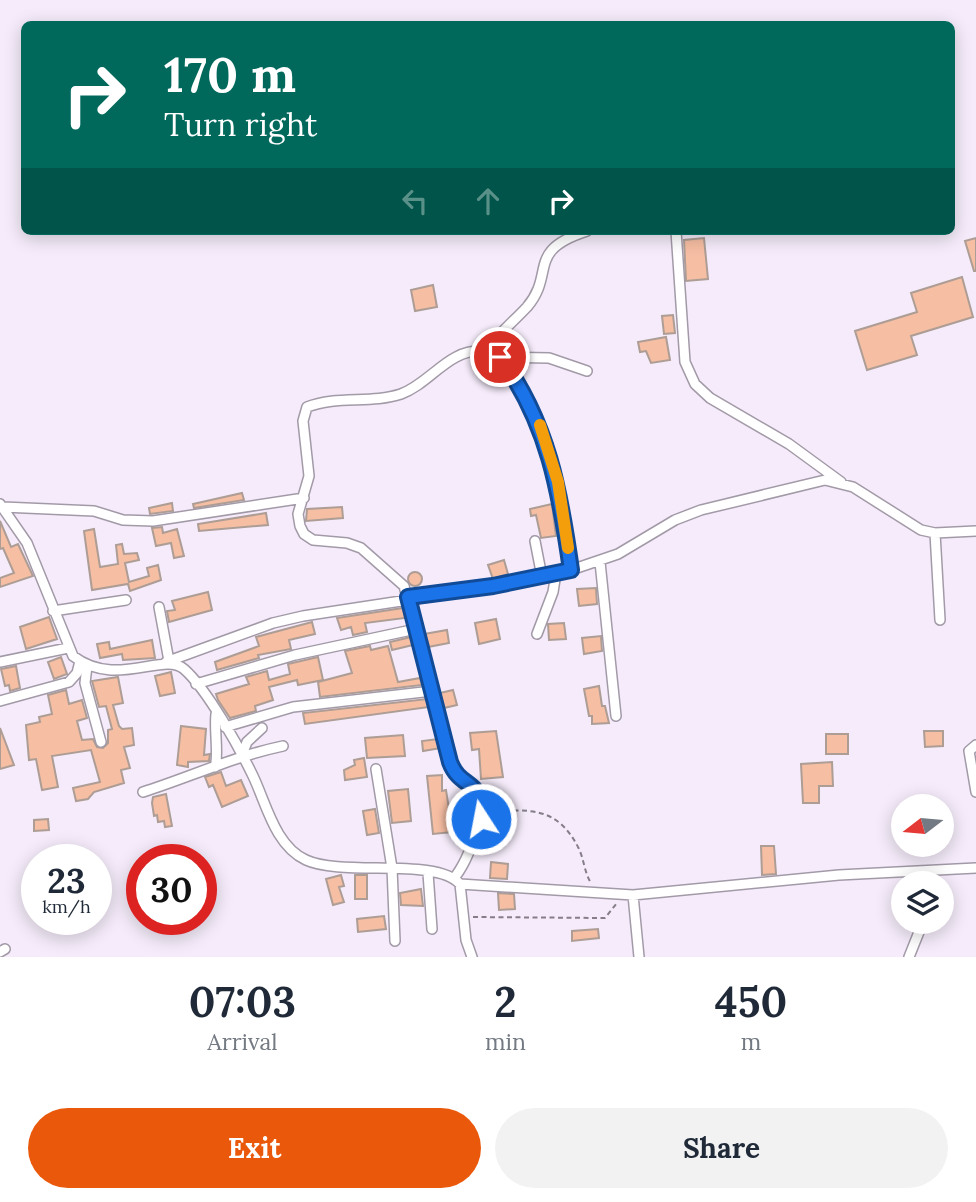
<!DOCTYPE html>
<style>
:root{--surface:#fff;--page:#f2f2f3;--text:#1f2937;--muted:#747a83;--accent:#ea580c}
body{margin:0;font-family:Lora,serif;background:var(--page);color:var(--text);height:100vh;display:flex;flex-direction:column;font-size:26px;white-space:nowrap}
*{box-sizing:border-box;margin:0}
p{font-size:23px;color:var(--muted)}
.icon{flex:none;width:38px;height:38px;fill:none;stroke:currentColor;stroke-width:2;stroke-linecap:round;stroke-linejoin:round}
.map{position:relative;height:957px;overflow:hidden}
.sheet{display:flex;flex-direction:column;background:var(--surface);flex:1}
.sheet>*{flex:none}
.guide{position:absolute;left:21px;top:21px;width:934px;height:214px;border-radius:10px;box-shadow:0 4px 18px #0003;background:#00695c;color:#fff;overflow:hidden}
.needle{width:46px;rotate:254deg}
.tools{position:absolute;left:891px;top:794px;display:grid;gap:14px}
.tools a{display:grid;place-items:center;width:63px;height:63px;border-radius:50%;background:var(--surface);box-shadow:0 4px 18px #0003;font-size:35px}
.speed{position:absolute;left:21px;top:844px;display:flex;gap:14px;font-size:35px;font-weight:700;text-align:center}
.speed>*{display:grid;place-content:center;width:91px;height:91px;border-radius:50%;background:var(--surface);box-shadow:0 4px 18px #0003;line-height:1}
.speed small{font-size:18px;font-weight:400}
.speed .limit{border:10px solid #d22;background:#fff;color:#111}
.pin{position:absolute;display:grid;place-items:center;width:60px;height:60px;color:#fff;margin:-30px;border:4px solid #fff;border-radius:50%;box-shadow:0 2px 7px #0007}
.me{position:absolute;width:77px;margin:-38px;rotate:349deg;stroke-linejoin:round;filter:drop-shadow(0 0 5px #0008)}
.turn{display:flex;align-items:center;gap:24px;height:147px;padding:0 28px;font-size:32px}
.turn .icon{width:91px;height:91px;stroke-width:2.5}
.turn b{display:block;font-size:49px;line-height:60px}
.lanes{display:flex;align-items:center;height:66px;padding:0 28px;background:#0003;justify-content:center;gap:35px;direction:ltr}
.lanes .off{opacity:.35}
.eta{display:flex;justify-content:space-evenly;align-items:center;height:119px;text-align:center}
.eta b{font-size:42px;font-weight:700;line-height:49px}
.primary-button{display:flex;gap:14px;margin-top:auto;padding:14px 28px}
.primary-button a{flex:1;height:80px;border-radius:42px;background:var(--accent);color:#fff;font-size:28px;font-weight:700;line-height:80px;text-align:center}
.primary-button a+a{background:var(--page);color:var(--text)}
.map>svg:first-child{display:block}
.building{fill:#f6bea3;stroke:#ad9d95;stroke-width:2}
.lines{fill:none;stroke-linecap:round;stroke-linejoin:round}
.minor-casing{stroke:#a39aa8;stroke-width:12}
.path{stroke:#857e89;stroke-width:2;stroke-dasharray:5 3.5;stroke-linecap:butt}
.minor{stroke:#fff;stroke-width:9}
.route-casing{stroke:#114b97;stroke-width:18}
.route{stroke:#1a73e8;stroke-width:12}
.slow{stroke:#f59e0b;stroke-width:12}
</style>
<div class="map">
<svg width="976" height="957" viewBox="0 0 976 957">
<rect width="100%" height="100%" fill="#f5ebfa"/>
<path class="building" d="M704 238 708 279 686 281 684 240Z
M976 238V271H974L965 241Z
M962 277 973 317 911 336 917 355 867 370 855 331 917 312 911 293Z
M433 285 437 307 415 311 411 290Z
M673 315 675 333 664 334 662 316Z
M666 337 670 360 651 363 646 351 640 352 638 342Z
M242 493 244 500 194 508 193 504Z
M172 503 173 511 150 514 149 508Z
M552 504 556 536 541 538 536 515 531 516 530 509Z
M342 507 343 518 306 521 307 509Z
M266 513 268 525 199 531 198 524Z
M0 521 11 547 18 544 33 576 0 587V578L14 573 3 548 0 549Z
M162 527 163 533 177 529 184 556 174 558 171 543 156 546 152 528Z
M94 529 100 567 118 564 116 545 122 544 124 554 137 553 139 560 125 563 129 582 149 576 147 568 158 565 161 580 130 591 128 584 92 590 84 531Z
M504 560 508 574 493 579 488 565Z
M408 579a7 7 0 1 1 14 0a7 7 0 1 1-14 0Z
M596 588 597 604 579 606 577 589Z
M208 592 212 610 169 622 167 611 175 610 172 601Z
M403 608 405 618 365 623 367 632 353 635 351 627 341 630 337 618Z
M49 617 57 639 26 649 20 627Z
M496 619 500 639 479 644 475 623Z
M312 622 315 634 289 640 291 649 258 655 259 658 217 670 215 662 259 646 256 637Z
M564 623 566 639 549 640 548 624Z
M447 630 449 643 428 647 424 634Z
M601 636 602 651 584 654 582 638Z
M411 637 413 645 392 650 390 642Z
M152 640 155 658 123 660 122 654 100 658 97 644 109 642 110 649Z
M370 646 371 650 388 646 398 682 420 678 422 685 320 697 318 682 352 673 345 651Z
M61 657 67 674 54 679 48 662Z
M318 657 323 680 298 685 297 680 269 687 273 700 255 706 256 711 230 718 218 700 216 694 249 684 246 677 267 671 269 680 290 674 288 664Z
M16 666 20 688 10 691 9 685 5 686 1 669Z
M171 672 175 693 160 696 155 676Z
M118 677 123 703 113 705 119 726 122 729 132 728 134 745 124 747 130 768 121 770 124 783 94 792 88 799 76 801 73 788 100 782 91 750 52 756 58 787 42 790 36 759 29 760 26 725 40 722 39 717 52 714 48 695 66 690 69 704 82 700 87 718 77 721 82 740 93 739 97 747 103 748 108 743V730L112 729 106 706 99 707 92 681Z
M599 686 602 706H605L609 723 592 724V716H589L584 689Z
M453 690 457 705 444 708 440 693Z
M427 699 429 707 305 724 303 713Z
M181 726 206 729 204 755 210 754 209 761 188 762V767L177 765Z
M0 728 14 765 0 769Z
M496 731 503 777 481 779 479 749 472 750 470 733Z
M924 731H943V746L925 747Z
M826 734H848V754H826Z
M403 735 405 756 367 758 365 738Z
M438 739 441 748 423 751 422 741Z
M364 758 367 777 345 780 344 770 355 765 354 760Z
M832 762 833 786H819V803H803L801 764Z
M221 772 226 786 241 780 248 796 222 807 213 785 209 787 205 777Z
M442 775V791L446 790 449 809 470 806 472 821 451 825 452 832 433 834 427 776Z
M408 789 411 821 392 823 388 791Z
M166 794 172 826 165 827 164 821 158 822 157 815 154 816 152 803 153 797Z
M375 809 379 833 367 835 363 811Z
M48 819 49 830 34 831V820Z
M761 846H774L776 874 762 875Z
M491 862 508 864 507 879 490 878Z
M341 875 344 886 339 887 344 902 333 905 326 879Z
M355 875H367V899H355Z
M421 889 423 906 401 905 400 893Z
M498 893 514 894 515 909 499 910Z
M384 916 386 929 358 932 357 919Z
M598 929 599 938 572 941V931Z"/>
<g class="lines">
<g class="minor-casing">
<path id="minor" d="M676 231 685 362 695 384 710 398 789 444 841 482
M486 351C498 334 513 322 527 307 556 273 525 251 587 231
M500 357 549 358 587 371
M0 504 27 543 73 656C116 689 164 651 184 669 207 689 239 747 253 776 266 803 275 846 306 860 343 877 436 857 460 884L466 940 472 957
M3 507 94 511 123 520 153 521 304 498
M935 533 940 620
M535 541 542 577
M600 562 616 716
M159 607 169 661
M53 611 126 600
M537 634 553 592 556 573
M0 662 68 648
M166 662 273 623 303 616 493 587 571 570 618 554 675 520 701 510 825 480 853 487 921 530 935 533 976 531
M87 666 85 683 101 742
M196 684 295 655 416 629
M0 701 69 682 77 673 80 661
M225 727 293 707 432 691
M976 745 969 751 976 792
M242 755 247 742 262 728
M215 767C219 755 214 730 216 714
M376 769 392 868 395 941
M143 792C190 777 235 756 283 746
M930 871 932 884
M428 873 432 929
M454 878C468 862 491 806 476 788 470 781 460 779 454 771L404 586 361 548 347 543 313 540 304 534 300 526 298 514 309 476 303 421 307 407C337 395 371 404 401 394 431 383 449 348 484 351 502 352 512 374 520 387 553 446 562 504 571 570
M460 884 633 895 839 875 976 868
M633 895 639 957
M0 952 5 949
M909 957 923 922"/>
</g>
<path class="path" d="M488 812C528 809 557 806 578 847 584 858 584 872 591 883
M473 917 605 918 617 903"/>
<use href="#minor" class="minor"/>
</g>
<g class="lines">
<g class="route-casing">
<path id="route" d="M481 819C484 777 461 791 450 762L408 597 493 586 571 570C560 492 548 422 500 357"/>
</g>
<use href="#route" class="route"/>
<path class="slow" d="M540 425 558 482 568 548"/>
</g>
</svg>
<div class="tools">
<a><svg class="needle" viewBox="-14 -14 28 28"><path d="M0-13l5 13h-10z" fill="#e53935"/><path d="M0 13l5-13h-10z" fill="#747a83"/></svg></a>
<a><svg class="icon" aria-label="layers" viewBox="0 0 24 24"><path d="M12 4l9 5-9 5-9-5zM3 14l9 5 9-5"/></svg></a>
</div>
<div class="speed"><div>23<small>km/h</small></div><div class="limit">30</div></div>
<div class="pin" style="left:500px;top:357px;background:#d93025"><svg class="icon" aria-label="arrive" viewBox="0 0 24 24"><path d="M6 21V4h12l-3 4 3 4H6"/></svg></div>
<svg class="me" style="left:481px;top:819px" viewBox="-20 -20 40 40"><circle r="17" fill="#1a73e8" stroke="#fff" stroke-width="3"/><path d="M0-11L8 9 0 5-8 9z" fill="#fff"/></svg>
<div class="guide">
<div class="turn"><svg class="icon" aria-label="right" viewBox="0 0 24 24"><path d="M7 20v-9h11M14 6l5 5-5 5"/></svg><div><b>170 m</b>Turn right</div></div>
<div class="lanes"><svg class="icon off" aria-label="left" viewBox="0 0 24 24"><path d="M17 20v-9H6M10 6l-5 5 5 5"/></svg><svg class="icon off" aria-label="ahead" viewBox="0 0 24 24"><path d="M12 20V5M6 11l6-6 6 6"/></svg><svg class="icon" aria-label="right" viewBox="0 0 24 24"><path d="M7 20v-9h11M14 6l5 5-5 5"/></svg></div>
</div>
</div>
<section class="sheet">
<div class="eta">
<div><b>07:03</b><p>Arrival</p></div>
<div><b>2</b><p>min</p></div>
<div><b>450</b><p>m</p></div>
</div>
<div class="primary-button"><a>Exit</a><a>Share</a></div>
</section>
